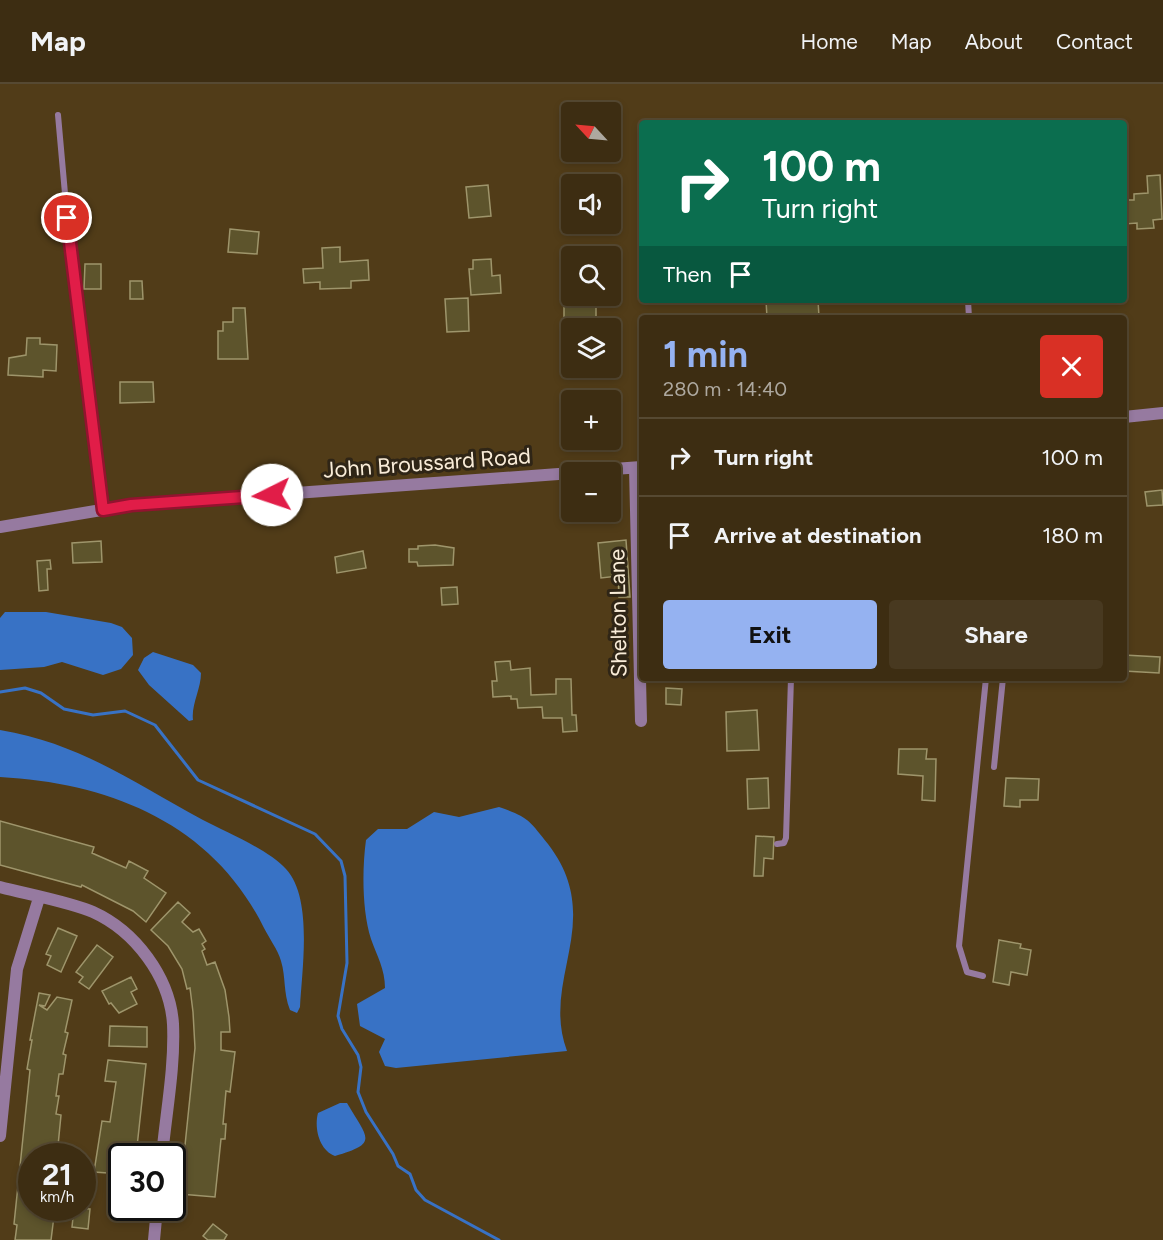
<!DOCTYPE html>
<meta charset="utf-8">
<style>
:root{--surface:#3d2d12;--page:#483920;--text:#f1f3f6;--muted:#ada89f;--line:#564932;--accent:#95b2f1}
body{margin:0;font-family:Figtree,sans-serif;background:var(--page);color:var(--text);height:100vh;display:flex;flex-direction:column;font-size:22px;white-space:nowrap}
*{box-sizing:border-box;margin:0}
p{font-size:20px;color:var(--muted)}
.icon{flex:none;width:33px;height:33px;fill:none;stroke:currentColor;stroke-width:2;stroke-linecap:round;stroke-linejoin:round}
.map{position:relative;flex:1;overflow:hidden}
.panel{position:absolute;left:639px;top:231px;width:488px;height:366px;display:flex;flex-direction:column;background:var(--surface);border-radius:6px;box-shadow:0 3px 9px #0003,0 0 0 2px var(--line)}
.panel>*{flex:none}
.banner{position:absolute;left:639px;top:36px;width:488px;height:183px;border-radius:6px;box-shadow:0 3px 9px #0003,0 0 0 2px var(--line);background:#0b6e4f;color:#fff;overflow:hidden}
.needle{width:39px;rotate:296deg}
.controls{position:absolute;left:561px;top:18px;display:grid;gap:12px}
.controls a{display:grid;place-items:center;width:60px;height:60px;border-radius:6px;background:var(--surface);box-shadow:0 3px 9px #0003,0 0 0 2px var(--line);font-size:30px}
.speed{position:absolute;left:18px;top:1059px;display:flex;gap:12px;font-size:30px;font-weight:700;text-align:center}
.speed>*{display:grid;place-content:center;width:78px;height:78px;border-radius:50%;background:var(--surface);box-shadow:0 3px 9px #0003,0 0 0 2px var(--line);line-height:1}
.speed small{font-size:15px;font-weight:400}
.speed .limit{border:3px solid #111;border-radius:9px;background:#fff;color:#111}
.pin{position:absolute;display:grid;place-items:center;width:51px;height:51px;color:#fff;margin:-26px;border:3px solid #fff;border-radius:50%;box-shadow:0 2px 6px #0007}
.me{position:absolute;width:66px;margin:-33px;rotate:266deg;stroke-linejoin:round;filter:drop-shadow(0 0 4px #0008)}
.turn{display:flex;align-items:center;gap:21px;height:126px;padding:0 24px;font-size:27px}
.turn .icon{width:78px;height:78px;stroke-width:2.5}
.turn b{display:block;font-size:42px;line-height:51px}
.then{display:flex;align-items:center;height:57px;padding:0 24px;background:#0003;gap:12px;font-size:22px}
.round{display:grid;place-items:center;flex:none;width:63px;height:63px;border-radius:6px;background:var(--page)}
.summary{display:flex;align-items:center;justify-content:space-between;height:102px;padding:0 24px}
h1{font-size:36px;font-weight:700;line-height:45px;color:var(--accent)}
.button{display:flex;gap:12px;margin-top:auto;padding:12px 24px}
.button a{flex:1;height:69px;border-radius:6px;background:var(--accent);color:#111;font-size:24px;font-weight:700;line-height:69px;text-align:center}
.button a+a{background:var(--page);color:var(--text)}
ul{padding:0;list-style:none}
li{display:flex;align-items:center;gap:18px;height:78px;padding:0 24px;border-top:2px solid var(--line)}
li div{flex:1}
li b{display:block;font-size:22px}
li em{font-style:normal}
header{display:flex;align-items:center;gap:36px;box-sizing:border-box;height:84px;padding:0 30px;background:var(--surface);border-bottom:2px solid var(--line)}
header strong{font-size:28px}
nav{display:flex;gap:33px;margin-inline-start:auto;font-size:21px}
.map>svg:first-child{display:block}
.water{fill:#3872c5}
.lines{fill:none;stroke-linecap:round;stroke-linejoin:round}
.stream{stroke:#3872c5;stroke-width:3}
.building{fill:#5d542c;stroke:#9e956b;stroke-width:1.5}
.lane{stroke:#967aa0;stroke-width:6}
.street{stroke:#967aa0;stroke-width:12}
.route-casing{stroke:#92132f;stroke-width:15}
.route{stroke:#e11d48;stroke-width:10}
.labels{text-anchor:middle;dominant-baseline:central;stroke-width:6;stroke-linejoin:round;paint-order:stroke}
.street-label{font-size:22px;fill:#f9ecd8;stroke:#2f2516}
</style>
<header>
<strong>Map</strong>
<nav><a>Home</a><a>Map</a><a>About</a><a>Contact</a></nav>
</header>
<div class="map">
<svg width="1163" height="1156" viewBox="0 0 1163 1156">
<rect width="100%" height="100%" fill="#513c18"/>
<path class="water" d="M5 528H46L111 539 122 543 132 554 133 571 121 585 103 591 62 578 44 583 0 586V534Z
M153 568 193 581 201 589C201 605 191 621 193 636L189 637 149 601 138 586 144 574Z
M0 646C82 660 132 698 203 736 226 748 269 766 286 785 313 814 302 885 300 923L297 929 290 926C283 908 286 893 281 877 278 866 269 854 264 844 213 740 111 699 0 693Z
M499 723C528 733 529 736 548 760 607 837 540 895 567 967L396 984 385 982 379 968 385 955 360 942 357 920 385 904C385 885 377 872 371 855 362 827 362 785 366 756L378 745H407L434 728 459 733Z
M340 1019H347C368 1055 379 1059 335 1072 319 1066 314 1044 318 1029Z"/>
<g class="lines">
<path class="stream" d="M0 608 25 604 41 609 64 625 93 631 125 627 155 641 198 696 315 750 341 777 345 792 347 879 338 932 342 945 358 971 361 983 358 1008 366 1028 393 1070 398 1082 410 1090 416 1106 425 1116 499 1156"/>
</g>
<path class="building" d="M1160 91 1162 135 1153 136 1154 144 1137 145V139L1124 140V116H1134V110L1148 109 1147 92Z
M488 101 491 132 469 134 466 103Z
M230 145 259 148 257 170 228 168Z
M340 163V178L368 176 369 196 351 197V204L320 205V198L304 199 303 185 323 184 322 164Z
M491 175 492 192 500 191 501 209 471 211 469 185H473V176Z
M85 180H101V205H84Z
M130 197H142L143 215H130Z
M581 212H596V238H564V214H581Z
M468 214 469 247 447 248 445 215Z
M766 216H818L819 233 767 234Z
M233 224H245L248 275H218V247H223V238H233Z
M27 254H40V260L57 261 56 287 43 286V293L8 291 9 274 26 271Z
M120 298H153L154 318 120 319Z
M1162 406 1163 421 1147 422 1145 408Z
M626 456 630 513H619L618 492 601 494 598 459Z
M101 457 102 478 73 479 72 459Z
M435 461 454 464 453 481 418 482 417 478H409V465H418V462Z
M363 467 366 484 337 489 335 473Z
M50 476 51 485H47L48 506 39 507 37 477Z
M457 503 458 520 442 521 441 504Z
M1124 571 1160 573 1159 589 1124 587Z
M510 577 511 586 530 584 531 611 556 610V595H571L572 631H576L577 647 563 648 562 634H543L542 623 518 624 517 615H511V612L493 613 492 597H497L495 578Z
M666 604 682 605 681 621 666 620Z
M757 626 759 666 727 667 726 628Z
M899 665H927L926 675H936L935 717 922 716 923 692 898 690Z
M768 694 769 724 748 725 747 695Z
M1006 694 1039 695 1038 716H1020V723L1004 722Z
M0 737 94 763 92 769 126 784 129 777 148 787 144 794 166 809 146 838 133 827 82 801 81 803 0 781Z
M756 752 774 753 773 775 764 774 763 792H754Z
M178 818 190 829 182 838 193 848 199 845 206 857 202 860 205 865 202 867 207 881 215 878 225 906 229 933 230 948H221V966L235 968 230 1008 226 1007 223 1040H226L225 1055H221L215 1113 180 1110 195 964 193 928 190 904 187 905 182 885 168 862 151 846Z
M58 844 77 852 61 888 47 881 51 872 46 870Z
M999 856 1021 860 1020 864 1031 866 1027 891 1011 888 1009 901 993 898Z
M97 861 113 873 89 905 79 898 83 893 76 888Z
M131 893 137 905 131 908 137 920 119 929 111 919 109 920 102 907Z
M39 909 50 911 45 922 39 921 47 926 57 913 72 916 65 948 68 949 63 970 66 971 63 990H59L56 1012H59L56 1030 61 1031 57 1072H32V1124H55L51 1156H15L17 1141 14 1140 30 986 27 985 32 956H30Z
M110 942 147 943V963L109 962Z
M108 976 146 980 136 1072H122V1090L94 1088 102 1037 110 1038 116 998 105 997Z
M74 1124 90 1125 88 1145 72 1143Z
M213 1140 227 1151 224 1156H208L203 1152Z"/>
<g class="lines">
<path class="lane" d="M58 31 71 177 103 425
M968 216 969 234
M994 683 1003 594
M777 760 784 759 786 754 791 594
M983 892 967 888 959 862 986 594"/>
<path class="street" d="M1124 333 1163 329
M635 384 641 637
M574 388 641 383
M0 443 131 421 572 389
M0 803C27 810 70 818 93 828 135 847 170 893 173 940 175 983 166 1029 162 1072
M0 1052 17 885 39 814
M154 1156 157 1124"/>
</g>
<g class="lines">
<g class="route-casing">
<path id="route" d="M67 134 103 426 131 421 272 411"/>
</g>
<use href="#route" class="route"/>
</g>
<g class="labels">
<g class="street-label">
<text transform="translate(427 379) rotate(-4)">John Broussard Road</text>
<text transform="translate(618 529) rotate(-91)">Shelton Lane</text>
</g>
</g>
</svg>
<div class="controls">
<a><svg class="needle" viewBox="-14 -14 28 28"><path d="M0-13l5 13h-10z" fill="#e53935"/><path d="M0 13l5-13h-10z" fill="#ada89f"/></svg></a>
<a><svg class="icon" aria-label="sound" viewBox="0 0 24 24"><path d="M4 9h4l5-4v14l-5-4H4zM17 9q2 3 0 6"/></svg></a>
<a><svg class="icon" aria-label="search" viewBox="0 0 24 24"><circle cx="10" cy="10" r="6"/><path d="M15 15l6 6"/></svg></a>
<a><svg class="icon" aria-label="layers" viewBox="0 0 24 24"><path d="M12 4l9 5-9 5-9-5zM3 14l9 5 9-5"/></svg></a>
<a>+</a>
<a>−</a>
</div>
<div class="speed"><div>21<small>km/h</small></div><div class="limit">30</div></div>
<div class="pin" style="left:67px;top:134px;background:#d93025"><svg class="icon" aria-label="arrive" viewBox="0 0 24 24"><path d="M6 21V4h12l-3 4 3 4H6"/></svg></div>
<svg class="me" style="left:272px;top:411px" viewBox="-20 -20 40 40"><circle r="19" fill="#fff"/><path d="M0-13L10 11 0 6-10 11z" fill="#e11d48"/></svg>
<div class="banner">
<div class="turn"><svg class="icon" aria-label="right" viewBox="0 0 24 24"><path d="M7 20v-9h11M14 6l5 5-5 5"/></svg><div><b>100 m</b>Turn right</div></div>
<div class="then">Then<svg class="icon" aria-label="arrive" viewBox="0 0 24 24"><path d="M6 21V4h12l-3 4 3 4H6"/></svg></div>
</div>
<section class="panel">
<div class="summary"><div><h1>1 min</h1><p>280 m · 14:40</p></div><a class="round" style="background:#d93025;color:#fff"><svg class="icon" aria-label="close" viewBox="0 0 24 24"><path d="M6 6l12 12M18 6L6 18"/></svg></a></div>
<ul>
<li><svg class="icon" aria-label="right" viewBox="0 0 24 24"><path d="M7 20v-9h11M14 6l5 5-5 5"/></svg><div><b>Turn right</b></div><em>100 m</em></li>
<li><svg class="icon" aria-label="arrive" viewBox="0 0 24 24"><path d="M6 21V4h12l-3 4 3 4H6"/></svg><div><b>Arrive at destination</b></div><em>180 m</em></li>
</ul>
<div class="button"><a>Exit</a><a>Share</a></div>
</section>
</div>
